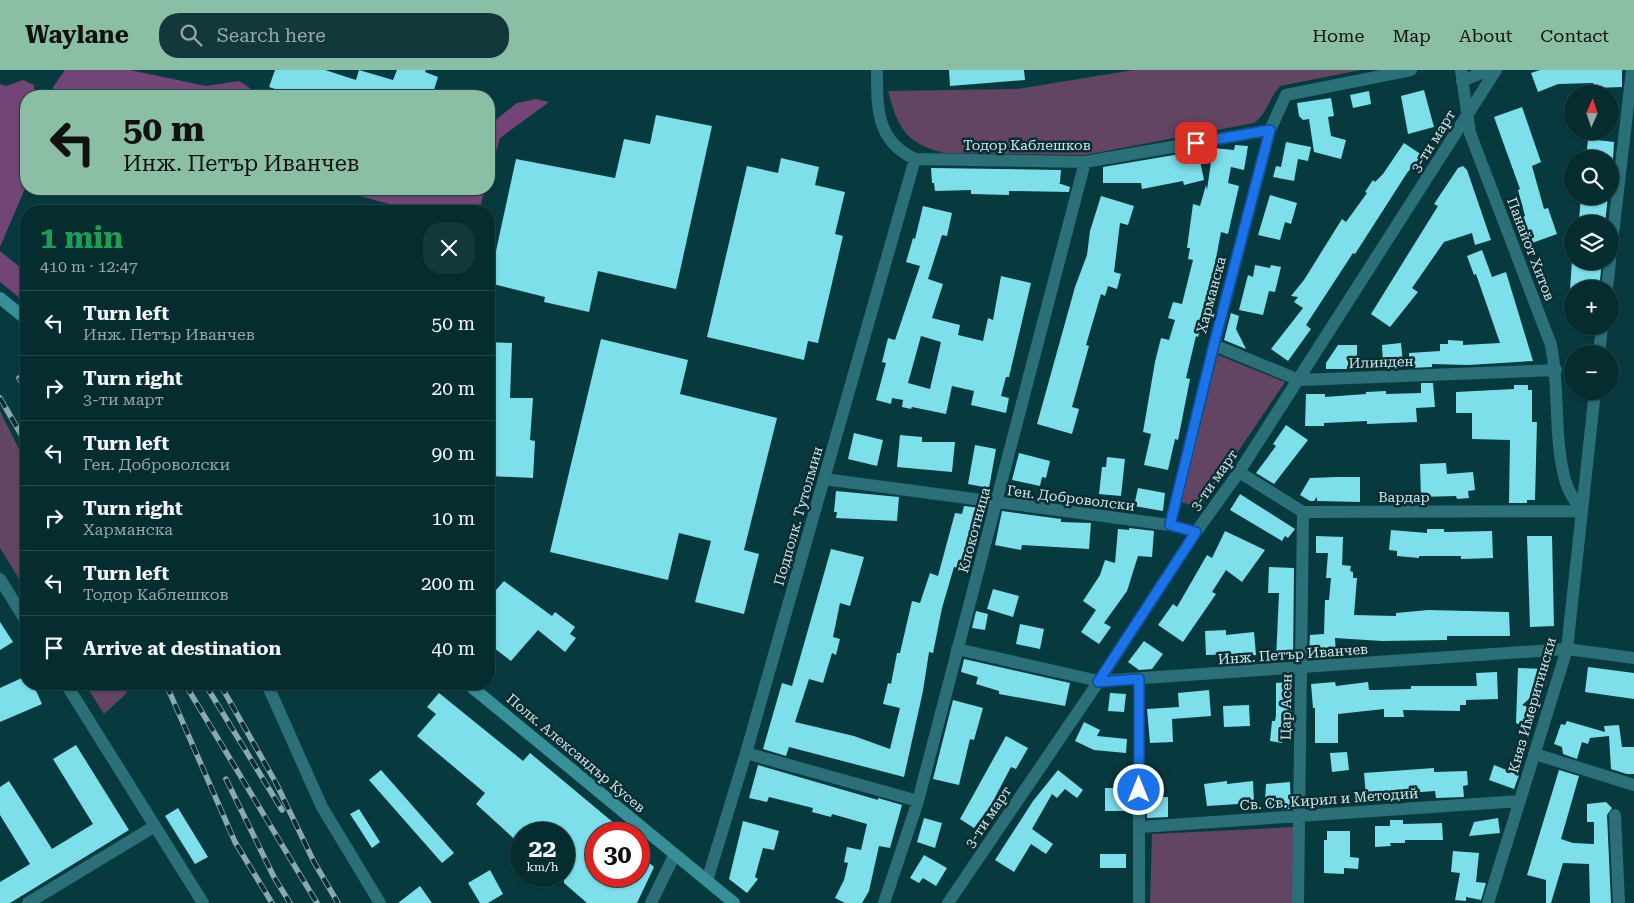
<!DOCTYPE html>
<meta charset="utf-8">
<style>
:root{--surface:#052c2f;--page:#13383b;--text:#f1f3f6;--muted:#97a7aa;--line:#26484b;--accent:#8abfa5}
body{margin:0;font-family:"Roboto Serif",serif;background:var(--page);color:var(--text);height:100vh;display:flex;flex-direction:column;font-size:19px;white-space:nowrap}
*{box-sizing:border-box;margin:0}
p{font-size:16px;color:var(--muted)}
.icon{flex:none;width:28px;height:28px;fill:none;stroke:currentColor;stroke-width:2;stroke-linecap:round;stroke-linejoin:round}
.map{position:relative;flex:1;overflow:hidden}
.sheet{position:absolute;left:20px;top:135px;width:475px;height:485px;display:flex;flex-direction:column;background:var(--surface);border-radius:20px;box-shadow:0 1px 4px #0004,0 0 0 1px var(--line)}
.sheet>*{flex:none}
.guide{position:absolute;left:20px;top:20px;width:475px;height:105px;border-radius:20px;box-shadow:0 1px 4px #0004,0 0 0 1px var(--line);background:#8abfa5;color:#111;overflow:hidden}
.needle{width:32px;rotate:3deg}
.controls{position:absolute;left:1564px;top:15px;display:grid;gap:10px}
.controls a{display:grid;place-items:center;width:55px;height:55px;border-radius:50%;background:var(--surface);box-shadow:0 1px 4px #0004,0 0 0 1px var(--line);font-size:25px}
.speed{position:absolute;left:510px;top:752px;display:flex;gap:10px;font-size:25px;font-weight:700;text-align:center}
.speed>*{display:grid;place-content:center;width:65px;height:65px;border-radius:50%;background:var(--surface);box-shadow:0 1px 4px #0004,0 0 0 1px var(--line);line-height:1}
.speed small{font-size:12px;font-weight:400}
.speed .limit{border:8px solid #d22;background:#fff;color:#111}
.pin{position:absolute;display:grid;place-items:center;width:42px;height:42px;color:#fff;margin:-21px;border-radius:10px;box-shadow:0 2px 8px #0006}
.me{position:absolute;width:55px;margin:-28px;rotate:0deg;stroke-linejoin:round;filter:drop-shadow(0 0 4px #0008)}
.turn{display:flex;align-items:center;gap:18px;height:105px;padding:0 20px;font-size:22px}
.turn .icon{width:65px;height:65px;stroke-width:2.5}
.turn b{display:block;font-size:35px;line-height:42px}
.round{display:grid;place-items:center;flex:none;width:52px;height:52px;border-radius:20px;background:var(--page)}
.overview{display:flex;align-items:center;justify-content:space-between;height:85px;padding:0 20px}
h1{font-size:30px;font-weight:700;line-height:38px;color:#1e9e55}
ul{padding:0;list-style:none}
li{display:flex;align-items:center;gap:15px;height:65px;padding:0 20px;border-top:1px solid var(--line)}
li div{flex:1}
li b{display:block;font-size:19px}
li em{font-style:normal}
header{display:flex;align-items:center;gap:30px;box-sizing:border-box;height:70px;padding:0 25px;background:var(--accent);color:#111}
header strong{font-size:24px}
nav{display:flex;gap:28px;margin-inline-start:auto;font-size:18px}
.search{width:350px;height:45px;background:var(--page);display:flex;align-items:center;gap:12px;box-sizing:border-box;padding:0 18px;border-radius:20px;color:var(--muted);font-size:19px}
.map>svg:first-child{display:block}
.green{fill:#624563}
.forest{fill:#734576}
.building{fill:#7ddfea;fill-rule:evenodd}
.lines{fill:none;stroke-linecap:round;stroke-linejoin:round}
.street{stroke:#2b7078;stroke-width:12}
.secondary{stroke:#378f98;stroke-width:12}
.rail-casing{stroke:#89aaad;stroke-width:5.5}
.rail{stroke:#0a2e32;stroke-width:4;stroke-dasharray:11;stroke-linecap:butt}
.route-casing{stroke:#114b97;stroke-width:12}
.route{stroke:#1a73e8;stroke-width:9}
.labels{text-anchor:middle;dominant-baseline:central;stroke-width:5;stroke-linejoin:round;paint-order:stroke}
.street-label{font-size:14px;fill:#cfe7e9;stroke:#0a2e32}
</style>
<header>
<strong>Waylane</strong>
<div class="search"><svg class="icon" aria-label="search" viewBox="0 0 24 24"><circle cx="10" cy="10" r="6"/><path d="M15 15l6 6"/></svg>Search here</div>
<nav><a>Home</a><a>Map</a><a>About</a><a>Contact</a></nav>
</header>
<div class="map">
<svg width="1634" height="833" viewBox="0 0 1634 833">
<rect width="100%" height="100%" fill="#073a3f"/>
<path class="green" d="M1134 0H1361L1280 16C1269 28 1267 44 1254 53L1085 85 944 83C905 73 898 58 888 21L1017 19Z
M1218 285 1285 312 1200 438 1181 432Z
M0 341 26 393V520L0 478Z
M85 614H121L127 623 104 644Z
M1295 757V833H1150L1152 764Z"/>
<path class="forest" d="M65 0H130L206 16 239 11 262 26H53V17Z
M23 10 34 15 35 26H26V116L0 177V14L6 16Z
M536 29 549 32 500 68 489 107V55L517 33Z
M334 119H485L479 141H415Z
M0 181 26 202V233L0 212Z"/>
<path class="building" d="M275 0H325L356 10 359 0 393 10 397 0H426L425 2 438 7 432 26H296L269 17Z
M949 0H1024L1025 10 950 16Z
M1540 0H1622V17L1594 18 1593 13 1558 14 1538 22 1531 3Z
M1424 20 1434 57 1408 64 1401 26Z
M1369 21 1371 34 1353 38 1350 25Z
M1331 28 1334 46 1328 47 1331 66 1346 70 1341 89 1314 82 1309 49 1303 50 1299 46 1297 33Z
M1522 37 1541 92 1532 96 1544 139 1548 138 1557 164 1524 176 1516 153 1524 150 1523 147 1525 146 1518 120 1520 119 1494 47Z
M656 45 712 56 676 219 598 201 589 242 544 232 545 227 489 213 516 89 615 108 624 69 650 74Z
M1588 69 1614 72 1613 89H1586Z
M1286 72 1311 77 1308 91 1298 89 1294 111 1273 107 1276 96 1281 97Z
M1404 73 1422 85 1407 103 1355 184 1353 183 1306 255 1311 259 1288 291 1271 279 1303 238 1294 232 1298 227 1291 226 1304 210 1342 149 1346 152 1367 123 1365 122 1373 110 1375 112 1383 104Z
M1235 75 1248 76 1244 100 1231 97 1228 113 1239 116 1228 164 1221 162 1206 241 1198 267 1196 266 1186 308 1190 309 1178 370 1175 369 1168 400 1144 395 1151 364 1143 362 1155 292 1161 268 1169 270 1175 250 1168 248 1173 232 1182 234 1193 190 1188 189 1190 178H1187L1193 134 1200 136 1206 115 1207 120 1213 78 1234 80Z
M1198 81 1204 110 1184 115 1183 111 1142 119 1141 113H1103V97Z
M781 88 819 97 815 115 845 122 835 164 843 166 818 273 808 271 804 290 707 267 747 96 778 103Z
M1463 96 1467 100 1491 170 1475 175 1472 163 1444 172 1412 218 1418 222 1390 257 1371 244 1438 136 1434 134 1458 98Z
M931 98 1061 100 1060 113H1058L1070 117 1069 122 1009 121V125L971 124V120L935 121 934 113H932Z
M1270 125 1297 133 1291 154 1285 152 1280 170 1258 165Z
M1101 126 1134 136 1128 155 1120 153 1114 202 1121 204 1117 219 1108 216 1105 226 1101 224 1086 275 1089 276 1072 337 1079 339 1072 364 1037 354 1075 217 1087 185 1090 161Z
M1581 126H1608L1605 153 1579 150Z
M923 136 952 143 947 166 942 165 928 209 943 214 932 248 960 255 958 265 983 271 988 248 993 250 1001 206 1031 213 1009 307H1006L1001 326 1009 328 1006 343 971 335 974 321 952 316 946 344 912 337 911 339 902 337 903 330 892 328 891 334 876 330 886 293 882 292 888 268 895 270 920 196 906 192 913 168 915 169ZM921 266 941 272 930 319 908 313Z
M1482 180 1492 207 1506 202 1533 291 1468 295 1432 294V297L1410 298 1409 283 1440 281V274H1448V270L1463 271V275L1500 273 1476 204 1474 205 1467 186Z
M1572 191H1602L1599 219H1570Z
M1255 195 1270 198 1271 195 1281 197 1275 222 1269 221 1263 245 1239 240 1248 205 1253 207Z
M1231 243 1239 246 1236 259 1246 279 1224 270Z
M601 269 688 290 680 324 777 348 744 480 759 484 744 544 695 532 711 471 679 463 668 510 550 482Z
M489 272 512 273 510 328H533L530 370 535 371 533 408 489 406Z
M1401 273 1403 294 1383 295 1382 275Z
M1338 275H1357V299H1326V293Z
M1421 313H1433L1435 337 1416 338 1417 352 1367 354V351L1324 353V356H1305L1306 324H1325V327L1366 324V322L1386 321V324L1421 323Z
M1514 315H1528V320H1532V352H1537L1535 430H1527V433H1509L1510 370 1472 369V343H1456V322L1514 319Z
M1286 355 1308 370 1274 414 1256 403 1276 376 1273 374Z
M854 363 883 370 877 396 848 389Z
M900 365 922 367V372H955L952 402 897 397Z
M975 375 996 379 989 418 968 414Z
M1019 383 1050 391 1046 408 1042 407 1040 416 1012 410Z
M1107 387 1125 389 1121 426 1099 424 1102 397H1106Z
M1446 393 1447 404 1473 402 1475 420 1468 421 1469 428 1457 429 1456 426 1421 427 1420 394Z
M1337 407H1360V432L1317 431V427L1314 431H1310L1300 425 1310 408Z
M1138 418 1165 423 1163 441 1134 436Z
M836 421 899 427 897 451 836 448 837 442H834Z
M1240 424 1295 459 1288 468 1285 466 1282 471 1230 440Z
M1397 424 1409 425V434H1396Z
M964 436 981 438 979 460H976L965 500 954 497 942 538 933 583 929 582 923 621 904 707 789 677 786 686 763 679 782 613 792 616 831 479 864 487 850 536 840 533 833 567 840 569 836 585 832 583 823 613 809 609 795 652 854 666 890 679 900 638 883 634 888 613 891 614 897 583H900L912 531 920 533 930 503 938 506 955 443 962 444Z
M1002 441 1061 449V452L1091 453 1089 479 1022 475 1021 480 995 475Z
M1129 458 1154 461 1152 487 1138 486 1127 521 1104 553 1111 557 1099 574 1081 562 1096 540 1083 531 1100 505 1105 490 1115 493 1118 459 1129 460Z
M1427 459H1444V462L1492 461 1493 488 1461 489V486H1419V488L1397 486V481L1389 480 1391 460 1427 463Z
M1225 461 1265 480 1242 512 1226 500 1212 522 1216 524 1183 572 1158 555 1173 534 1177 537 1207 485 1212 488Z
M1316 466 1343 467 1342 495 1351 496 1350 501 1353 502V508H1357L1354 545 1396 546V543L1428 540 1509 542 1510 566H1447V570L1382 571 1335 568 1336 585 1309 587 1310 565 1324 564 1325 530H1329L1331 508H1326L1328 483H1316Z
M1527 466H1552L1554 556 1530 557Z
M1269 497 1294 498 1293 590H1276L1279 523H1268Z
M504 511 552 546 555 542 575 557 570 564 576 568 565 582 538 560 511 591 489 574V528Z
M993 519 1019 526 1013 547 987 539Z
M976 541 988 544 985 560 972 558Z
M0 552 13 572 0 580Z
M1020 554 1044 559 1040 579 1016 574Z
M1226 560V565L1254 562 1256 585 1237 586V584L1206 585 1205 561Z
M1144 571 1163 584 1152 599 1139 600 1128 592Z
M964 589 1070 613 1065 636 999 624V621L976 614 978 607 961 602Z
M1588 597 1634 603V629L1585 622Z
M1518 598 1547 599 1546 615 1522 635 1537 641 1530 659 1516 653Z
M1497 602 1498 629 1466 630V635H1460V641L1403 640 1404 647H1384V639L1338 644V673H1315V638H1313L1311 614 1335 612 1336 616 1368 612 1369 620H1374L1411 619V616H1477L1476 603Z
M26 606V614H33L42 634 0 652V618Z
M1289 612 1292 637 1290 659 1284 658 1282 673 1270 671 1272 651H1275L1276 645V613Z
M1209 620 1211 646 1172 649 1173 672 1150 673 1147 639 1179 637 1178 623Z
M439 623 523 691 530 683 627 764H596V806H639V784L654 797 637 833H587L564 813V764H521V775L476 734 485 723 417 666 436 644 427 637Z
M1110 623 1126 624 1124 642 1108 641Z
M953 630 983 638 974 670 970 669 959 715 933 709Z
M1249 635 1250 656 1224 657 1223 636Z
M1567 651 1605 662 1604 656 1619 655 1622 677H1634V704H1627L1611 699 1609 666 1590 668 1588 674 1582 672 1577 689 1563 684 1562 677 1554 674 1561 654 1565 655Z
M1084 652 1100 660 1097 666 1127 669 1126 683 1094 680 1075 671Z
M1006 666 1028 678 1016 699 1011 697 991 735 974 758 960 749Z
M76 675 129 760 10 833H0V812L30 794 0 745V717L9 711 52 779 93 754 53 689Z
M1347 682 1349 700 1332 702 1330 683Z
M758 695 878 730V728L902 735 890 778 879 776 869 821 862 833H845L835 828 844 810 848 793 844 792 847 777 861 780 867 754 832 744 831 747 812 742 813 738 769 727 767 732 749 728Z
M1494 695 1519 705 1514 719 1489 710Z
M1434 698V702L1467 701 1468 715 1463 716 1464 727 1436 728 1435 721 1366 726 1364 703Z
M381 700 454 783 442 793 369 710Z
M1058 700 1083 720 1077 728 1065 719 1057 728 1052 724 1032 759 1053 774 1046 784 1031 774 1014 802 995 790 1033 731Z
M1559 700 1579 706 1561 769 1573 773 1594 774V752H1587V734L1606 732 1612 738 1607 745 1611 833H1590L1589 794 1563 793 1551 833H1546V810L1527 805Z
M1227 711V714L1253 711 1254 733 1207 736 1204 714Z
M1290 712 1291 739 1268 740 1267 731H1265L1266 714Z
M1105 718H1126V728H1131V741H1105Z
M1147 727H1168V747L1147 748Z
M178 738 208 787 195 794 165 746Z
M359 739 380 772 372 778 350 744Z
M924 748 942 753 935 778 917 772Z
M1498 748 1500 763 1469 766 1474 752Z
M1390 750H1403V754L1442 753 1443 770H1405V773H1390L1391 776 1375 777V756H1390Z
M743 751 779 761 774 780 763 778 755 807 758 809 747 823 729 809Z
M1327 761H1350V787L1359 788 1358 799 1344 798V804L1324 803V770H1327Z
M1453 781 1479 783 1476 812 1486 813 1481 830 1466 827V831L1455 830 1460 803 1451 802Z
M1100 784H1126V798H1100Z
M924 785 947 798 936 816 923 808 919 813 910 808Z
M490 800 503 824 488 833H480L468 813Z
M420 816 432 833H398Z"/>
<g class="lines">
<path class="street" d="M877 0C877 38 876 71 915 89L1085 92 1270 60 1286 25 1411 0
M1462 11 1489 0
M1610 190 1632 0
M1607 219 1610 191
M1214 275 1299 310 1556 300
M1599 284 1602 256
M1239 402 1303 442 1581 441C1576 432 1569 423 1566 413 1553 370 1560 320 1551 275L1470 63 1461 0
M824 409 1170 455 1196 462
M1170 455 1214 275 1270 60
M0 509 26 551
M957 579 1099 611 1567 579 1634 588
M1139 609V833
M66 614 203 833
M267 614 322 737 380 833
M746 683 918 731
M1535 684 1634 715
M1615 745 1619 833
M1140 757 1520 731
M707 811 746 683 915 89
M28 833 155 756
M651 833 675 784
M884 833 918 731 1085 92
M948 833 1099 611 1196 462 1239 402 1496 0
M1298 833 1303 442
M1488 833 1567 579 1595 321"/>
<path class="secondary" d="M0 228 26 249
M468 614 734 833"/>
<g class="rail-casing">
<path id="rail" d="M19 308 26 320
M0 328 26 373
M166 614 235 772 272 833
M185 614 317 833
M205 614 282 740
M220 614 276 713 314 792 338 833
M226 709 274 807 290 833"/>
</g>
<use href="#rail" class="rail"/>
</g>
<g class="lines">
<g class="route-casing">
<path id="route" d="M1139 720V609L1098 612 1196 462 1170 455 1214 274 1270 60 1196 73"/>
</g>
<use href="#route" class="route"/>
</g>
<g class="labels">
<g class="street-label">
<text transform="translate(1433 71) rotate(-58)">3-ти март</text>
<text x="1027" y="75">Тодор Каблешков</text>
<text transform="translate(1531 179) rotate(69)">Панайот Хитов</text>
<text transform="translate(1211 225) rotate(-75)">Харманска</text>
<text transform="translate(1381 292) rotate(-2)">Илинден</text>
<text transform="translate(1214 410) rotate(-55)">3-ти март</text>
<text x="1404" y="427">Вардар</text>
<text transform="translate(1071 428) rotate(7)">Ген. Доброволски</text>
<text transform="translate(798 446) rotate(-74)">Подполк. Тутолмин</text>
<text transform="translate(974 460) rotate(-75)">Клокотница</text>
<text transform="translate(1293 584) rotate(-4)">Инж. Петър Иванчев</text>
<text transform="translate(1532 635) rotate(-74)">Княз Имеритински</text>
<text transform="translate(1286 637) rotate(-89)">Цар Асен</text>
<text transform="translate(576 683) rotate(40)">Полк. Александър Кусев</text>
<text transform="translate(1329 729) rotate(-4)">Св. Св. Кирил и Методий</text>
<text transform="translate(988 747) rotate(-56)">3-ти март</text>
</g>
</g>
</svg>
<div class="controls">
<a><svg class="needle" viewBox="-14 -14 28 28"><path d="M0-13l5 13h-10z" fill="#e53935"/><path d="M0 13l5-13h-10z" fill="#97a7aa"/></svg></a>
<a><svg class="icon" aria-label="search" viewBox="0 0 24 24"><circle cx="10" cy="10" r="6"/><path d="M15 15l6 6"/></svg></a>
<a><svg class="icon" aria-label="layers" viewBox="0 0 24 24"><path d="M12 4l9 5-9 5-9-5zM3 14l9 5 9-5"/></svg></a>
<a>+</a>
<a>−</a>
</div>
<div class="speed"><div>22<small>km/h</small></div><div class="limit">30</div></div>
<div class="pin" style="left:1196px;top:73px;background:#d93025"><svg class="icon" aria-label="arrive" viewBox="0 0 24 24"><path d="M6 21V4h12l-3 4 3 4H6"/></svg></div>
<svg class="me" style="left:1139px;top:720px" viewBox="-20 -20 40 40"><circle r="17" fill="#1a73e8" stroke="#fff" stroke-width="3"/><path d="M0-11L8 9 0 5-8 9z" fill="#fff"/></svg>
<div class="guide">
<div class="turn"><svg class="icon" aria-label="left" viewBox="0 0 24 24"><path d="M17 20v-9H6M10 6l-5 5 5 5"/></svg><div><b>50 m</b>Инж. Петър Иванчев</div></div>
</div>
<section class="sheet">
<div class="overview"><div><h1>1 min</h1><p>410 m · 12:47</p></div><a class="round"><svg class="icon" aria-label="close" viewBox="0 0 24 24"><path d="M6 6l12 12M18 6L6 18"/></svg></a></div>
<ul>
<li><svg class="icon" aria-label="left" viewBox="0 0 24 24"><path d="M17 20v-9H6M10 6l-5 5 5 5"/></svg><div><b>Turn left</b><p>Инж. Петър Иванчев</p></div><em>50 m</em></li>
<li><svg class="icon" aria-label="right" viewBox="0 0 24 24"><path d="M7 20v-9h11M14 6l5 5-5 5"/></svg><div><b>Turn right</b><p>3-ти март</p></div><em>20 m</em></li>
<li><svg class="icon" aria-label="left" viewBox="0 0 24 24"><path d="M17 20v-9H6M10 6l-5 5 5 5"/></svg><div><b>Turn left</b><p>Ген. Доброволски</p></div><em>90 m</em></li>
<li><svg class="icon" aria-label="right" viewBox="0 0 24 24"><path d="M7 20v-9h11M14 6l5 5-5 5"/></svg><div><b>Turn right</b><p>Харманска</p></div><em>10 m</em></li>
<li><svg class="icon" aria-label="left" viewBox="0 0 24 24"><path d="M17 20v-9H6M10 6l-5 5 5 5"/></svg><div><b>Turn left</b><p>Тодор Каблешков</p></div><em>200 m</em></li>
<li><svg class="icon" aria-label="arrive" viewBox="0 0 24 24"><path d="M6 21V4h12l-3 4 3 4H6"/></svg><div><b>Arrive at destination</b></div><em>40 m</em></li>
</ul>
</section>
</div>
